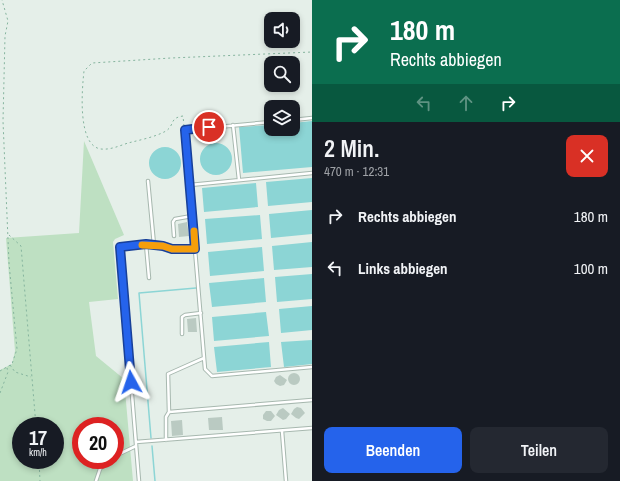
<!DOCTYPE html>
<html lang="de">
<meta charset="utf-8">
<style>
:root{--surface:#171b24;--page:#242831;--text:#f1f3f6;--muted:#9ea1a6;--accent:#2563eb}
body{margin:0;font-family:"Archivo Narrow",sans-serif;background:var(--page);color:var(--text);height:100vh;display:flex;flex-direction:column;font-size:15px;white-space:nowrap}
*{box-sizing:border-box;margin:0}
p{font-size:13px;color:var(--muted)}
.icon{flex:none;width:22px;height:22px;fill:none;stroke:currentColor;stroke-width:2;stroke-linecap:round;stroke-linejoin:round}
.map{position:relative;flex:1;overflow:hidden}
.sheet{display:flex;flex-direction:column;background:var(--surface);width:308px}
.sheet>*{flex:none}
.top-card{background:#0b6e4f;color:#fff;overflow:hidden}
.tools{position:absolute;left:264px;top:12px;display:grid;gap:8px}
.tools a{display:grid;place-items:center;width:36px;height:36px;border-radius:8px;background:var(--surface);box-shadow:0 2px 6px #0003;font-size:20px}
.speed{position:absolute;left:12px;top:417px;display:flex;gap:8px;font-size:20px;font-weight:700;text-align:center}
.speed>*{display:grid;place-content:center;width:52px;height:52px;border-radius:50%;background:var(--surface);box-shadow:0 2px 6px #0003;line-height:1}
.speed small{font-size:10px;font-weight:400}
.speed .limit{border:6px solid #d22;background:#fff;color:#111}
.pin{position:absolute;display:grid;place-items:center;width:34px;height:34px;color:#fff;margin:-17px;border:2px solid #fff;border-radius:50%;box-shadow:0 1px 4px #0007}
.me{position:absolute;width:44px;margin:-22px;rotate:355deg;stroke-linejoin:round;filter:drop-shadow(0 0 3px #0008)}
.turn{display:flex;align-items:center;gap:14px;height:84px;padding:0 12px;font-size:18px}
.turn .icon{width:52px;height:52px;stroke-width:2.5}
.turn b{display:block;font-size:28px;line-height:34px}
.lanes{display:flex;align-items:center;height:38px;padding:0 12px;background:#0003;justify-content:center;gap:20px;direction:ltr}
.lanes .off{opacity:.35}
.round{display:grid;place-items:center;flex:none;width:42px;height:42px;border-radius:8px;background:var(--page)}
.headline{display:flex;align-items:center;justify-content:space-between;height:68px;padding:0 12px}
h1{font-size:24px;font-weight:600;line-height:30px}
.action{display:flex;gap:8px;margin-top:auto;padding:8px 12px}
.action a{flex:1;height:46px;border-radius:8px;background:var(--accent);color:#fff;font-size:16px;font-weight:600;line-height:46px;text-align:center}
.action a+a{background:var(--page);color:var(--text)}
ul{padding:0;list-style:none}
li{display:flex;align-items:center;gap:12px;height:52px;padding:0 12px}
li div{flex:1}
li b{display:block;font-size:15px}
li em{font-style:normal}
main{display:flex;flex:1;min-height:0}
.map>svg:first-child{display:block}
.green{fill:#bee0c2;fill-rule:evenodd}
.water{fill:#8cd5d5}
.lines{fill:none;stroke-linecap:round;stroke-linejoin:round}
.stream{stroke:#8cd5d5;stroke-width:1.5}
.building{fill:#bacac2}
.service-casing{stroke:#a7b8af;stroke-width:4.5}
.path{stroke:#85b49e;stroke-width:1;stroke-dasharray:2 3;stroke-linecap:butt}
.service{stroke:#fff;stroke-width:2.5}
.route-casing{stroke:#184099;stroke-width:10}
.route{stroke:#2563eb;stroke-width:7}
.slow{stroke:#f59e0b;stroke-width:7}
</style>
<main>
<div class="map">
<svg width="312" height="481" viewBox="0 0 312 481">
<rect width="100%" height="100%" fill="#e5efe9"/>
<path class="green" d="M84 141 124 235 115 239 113 242 118 299 89 302 96 356 124 379 133 481H0V370L12 364 15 351 6 238 79 233ZM21 426H55V460H21ZM81 426H115V460H81Z"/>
<path class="water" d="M312 121V167L243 173 239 127 271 125V129H293V123Z
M200 159a16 16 0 1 1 32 0a16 16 0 1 1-32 0Z
M149 163a16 16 0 1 1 32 0a16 16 0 1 1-32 0Z
M312 178V202L268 206 266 182Z
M256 183 258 207 204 212 202 188Z
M312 210V234L271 238 269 214Z
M260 215 262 239 207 244 205 219Z
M312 242V267L274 270 272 246Z
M262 247 264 271 210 276 208 252Z
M312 274V299L277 302 275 277Z
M264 278 266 302 212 307 209 283Z
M312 306V330L281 333 279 309Z
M266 312 269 336 214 341 212 317Z
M312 340V364L284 367 281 342Z
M269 342 271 367 217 372 214 347Z"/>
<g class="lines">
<path class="stream" d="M151 438 139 293 196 288
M152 446 155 481"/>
</g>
<path class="building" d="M187 222 189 236 179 237 178 224Z
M196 318 197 332H188L187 319Z
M288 379a6 6 0 1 1 12 0a6 6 0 1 1-12 0Z
M280 375 287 380 284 385 280 386 276 384 274 381 276 377Z
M297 407 301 408 305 413 299 419 296 418 291 414 294 409Z
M283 408 290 414 286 419 283 420 276 415 279 410Z
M266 411H271L275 416 271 421H267L263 419V415Z
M222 417 223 430H209L208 418Z
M182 420 183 435 172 436 171 421Z"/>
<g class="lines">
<g class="service-casing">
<path id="service" d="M293 120 312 118
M271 122 185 130 205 369 212 376 312 367
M233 125 239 180
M190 185 312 173
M174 236 173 222 175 219 192 216
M146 244 149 278
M154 245 172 249H195
M182 334V317L185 315 201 313
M169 412 312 400
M282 431 286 481
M166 440V417L169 412 168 374 204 358
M136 442 312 428
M115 456 136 446
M96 481 100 469 108 460
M139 481 120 247 146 244 154 245 148 181"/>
</g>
<path class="path" d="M184 126 183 116C169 118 175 125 166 131 155 137 140 140 128 143 119 146 110 150 101 149 77 146 82 89 84 71L92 63 171 58 312 52
M9 235 21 246 36 426
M10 365 15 372 31 377
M0 371 12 364 17 349 9 263 3 121 5 36 8 21 2 0
M0 393 8 372 7 368
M39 460 40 481"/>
<use href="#service" class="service"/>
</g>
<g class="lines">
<g class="route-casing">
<path id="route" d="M131 382 120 247 146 244 163 246 172 249H195L185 130 209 127"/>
</g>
<use href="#route" class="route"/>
<path class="slow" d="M142 245 163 246 172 249H195L194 231"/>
</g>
</svg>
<div class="tools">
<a><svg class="icon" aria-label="sound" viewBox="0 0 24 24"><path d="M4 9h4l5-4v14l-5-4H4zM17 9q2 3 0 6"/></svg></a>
<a><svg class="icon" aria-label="search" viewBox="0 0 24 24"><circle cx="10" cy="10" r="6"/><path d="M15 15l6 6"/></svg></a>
<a><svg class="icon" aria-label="layers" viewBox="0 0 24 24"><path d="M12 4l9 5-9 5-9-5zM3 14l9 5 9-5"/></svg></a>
</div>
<div class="speed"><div>17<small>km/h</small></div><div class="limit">20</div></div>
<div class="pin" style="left:209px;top:127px;background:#d93025"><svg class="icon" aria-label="arrive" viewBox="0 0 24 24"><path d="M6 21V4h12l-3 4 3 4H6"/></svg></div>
<svg class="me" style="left:131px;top:382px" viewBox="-20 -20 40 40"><path d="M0-17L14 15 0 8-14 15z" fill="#2563eb" stroke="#fff" stroke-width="4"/></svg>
</div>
<section class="sheet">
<div class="top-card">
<div class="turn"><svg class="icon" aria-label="right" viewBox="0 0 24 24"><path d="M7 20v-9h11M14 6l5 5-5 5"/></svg><div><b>180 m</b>Rechts abbiegen</div></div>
<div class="lanes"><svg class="icon off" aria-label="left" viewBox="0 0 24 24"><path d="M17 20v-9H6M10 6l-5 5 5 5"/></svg><svg class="icon off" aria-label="ahead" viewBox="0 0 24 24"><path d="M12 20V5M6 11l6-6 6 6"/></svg><svg class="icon" aria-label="right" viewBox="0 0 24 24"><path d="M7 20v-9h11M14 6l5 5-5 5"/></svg></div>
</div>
<div class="headline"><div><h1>2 Min.</h1><p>470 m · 12:31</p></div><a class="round" style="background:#d93025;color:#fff"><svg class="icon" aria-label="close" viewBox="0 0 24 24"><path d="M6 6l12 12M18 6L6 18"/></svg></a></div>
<ul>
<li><svg class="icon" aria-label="right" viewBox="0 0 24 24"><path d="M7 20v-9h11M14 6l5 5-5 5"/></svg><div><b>Rechts abbiegen</b></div><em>180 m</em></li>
<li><svg class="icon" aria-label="left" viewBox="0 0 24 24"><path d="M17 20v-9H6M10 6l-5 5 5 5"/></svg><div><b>Links abbiegen</b></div><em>100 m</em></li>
</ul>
<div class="action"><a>Beenden</a><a>Teilen</a></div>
</section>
</main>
